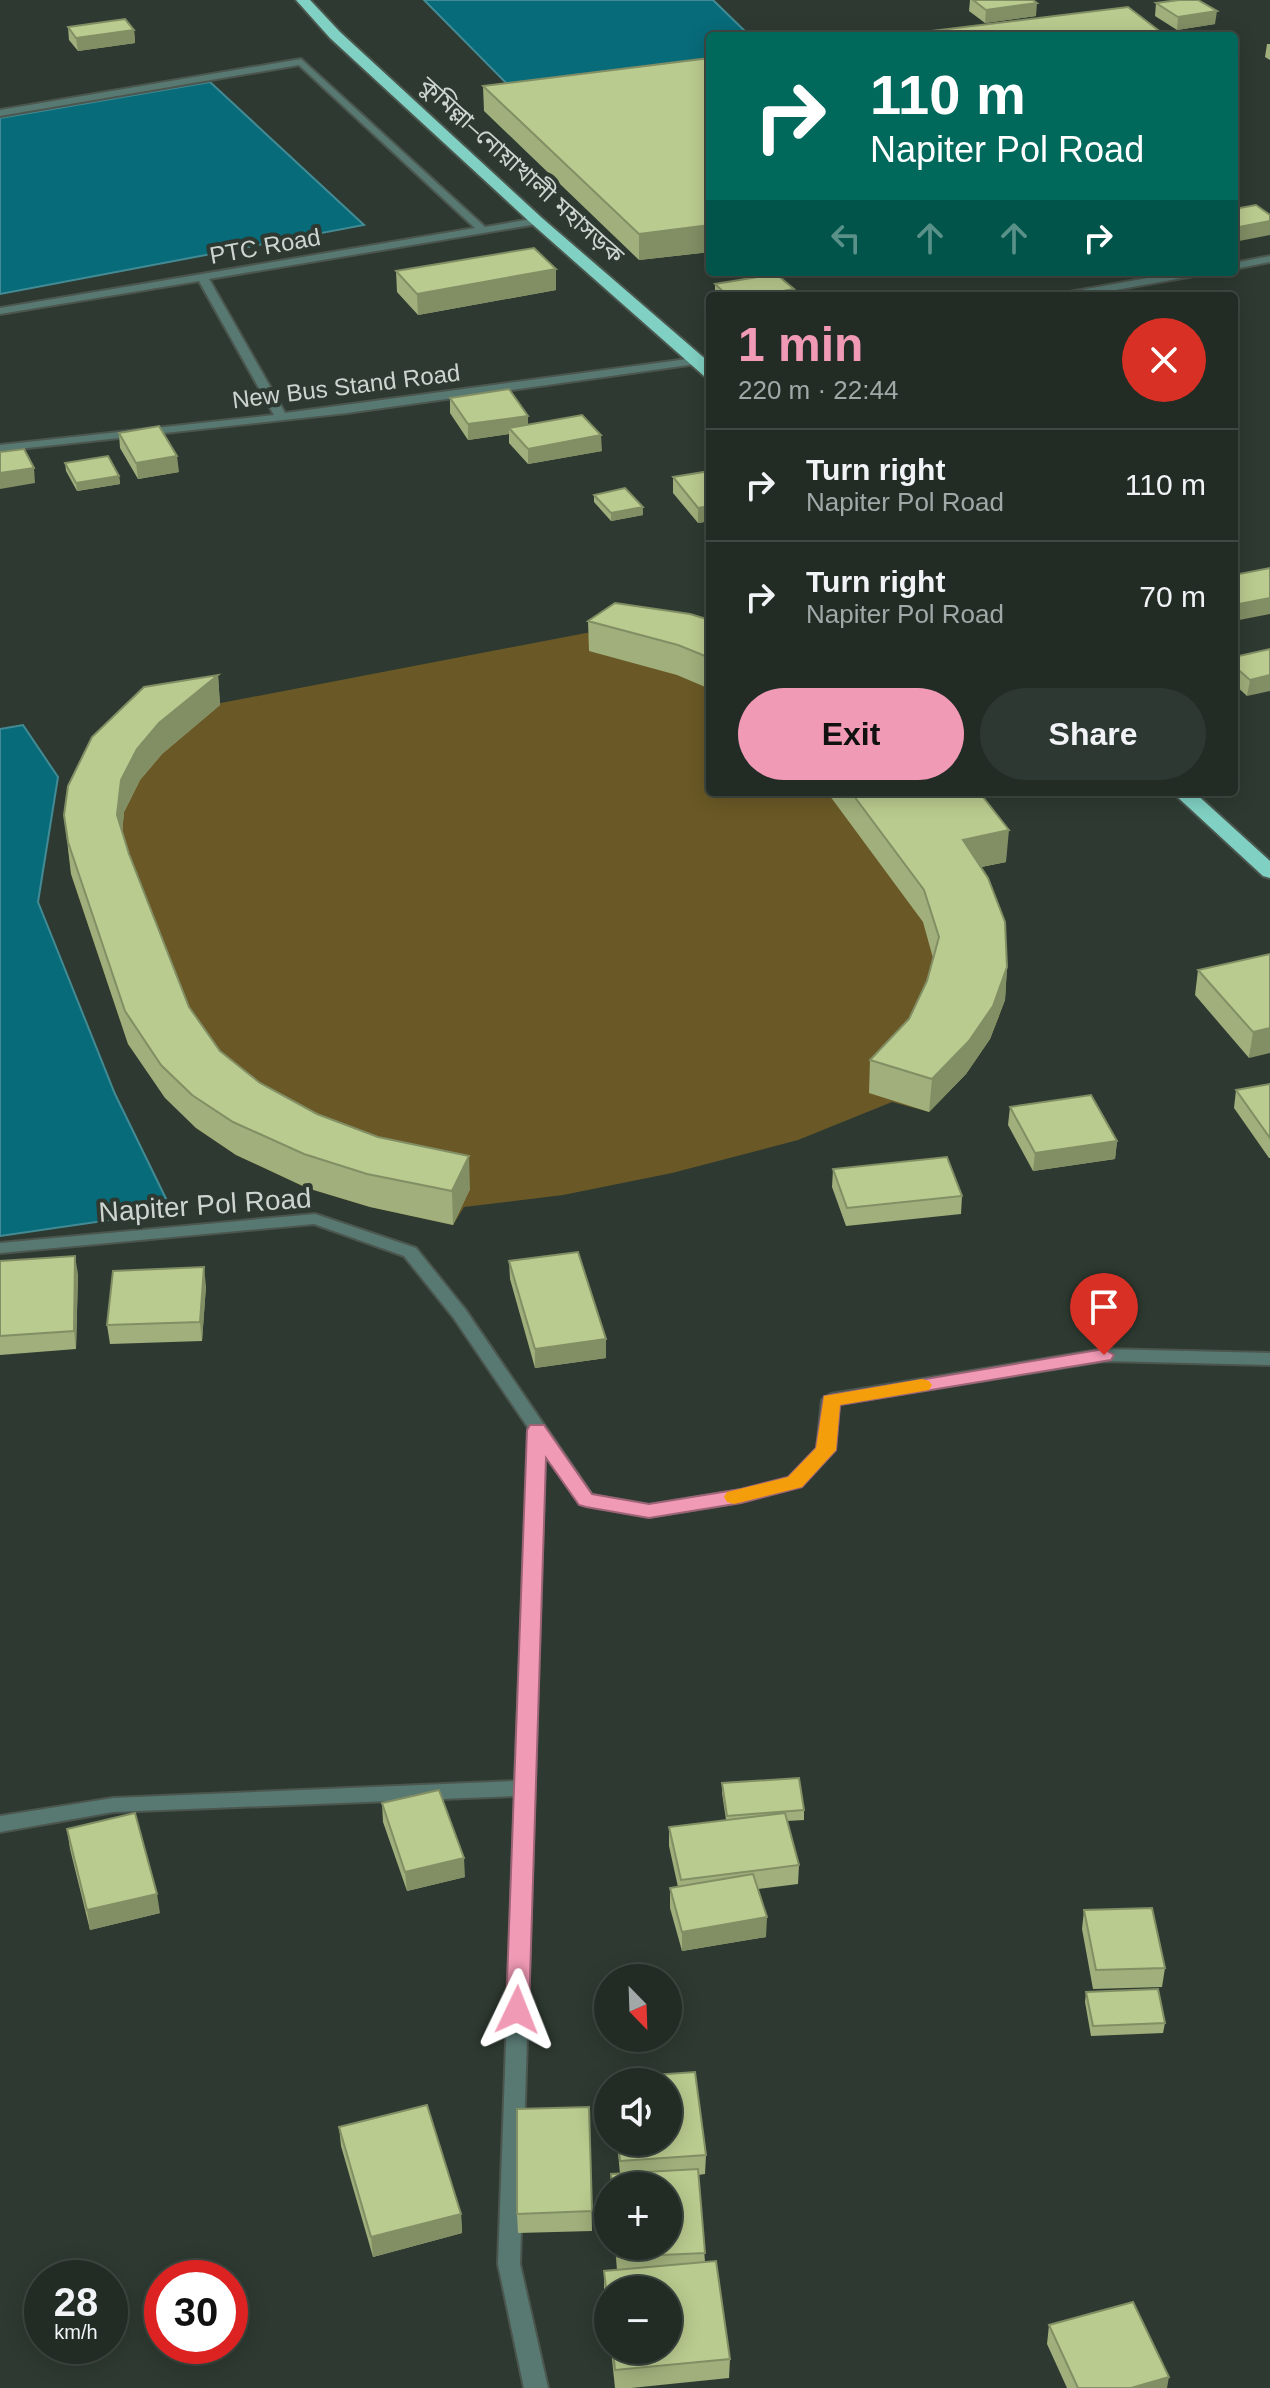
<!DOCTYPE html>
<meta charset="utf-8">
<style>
:root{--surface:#222c25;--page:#2e3832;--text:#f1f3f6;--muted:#a2a7a7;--line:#3f4842;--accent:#f09ab5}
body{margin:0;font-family:Arial,"Noto Sans Bengali",sans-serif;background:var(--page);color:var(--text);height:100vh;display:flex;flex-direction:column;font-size:30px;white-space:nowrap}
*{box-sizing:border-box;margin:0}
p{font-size:26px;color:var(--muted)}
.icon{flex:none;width:44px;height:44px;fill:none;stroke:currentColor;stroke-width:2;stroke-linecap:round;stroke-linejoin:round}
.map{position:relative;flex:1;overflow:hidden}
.side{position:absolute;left:706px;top:292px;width:532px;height:504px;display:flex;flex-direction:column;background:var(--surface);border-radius:8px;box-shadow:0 4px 20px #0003,0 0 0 2px var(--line)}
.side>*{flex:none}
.top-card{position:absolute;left:706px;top:32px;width:532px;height:244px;border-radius:8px;box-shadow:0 4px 20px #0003,0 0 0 2px var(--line);background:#00695c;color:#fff;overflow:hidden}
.needle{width:52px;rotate:157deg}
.controls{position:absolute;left:594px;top:1964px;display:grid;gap:16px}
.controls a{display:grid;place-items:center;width:88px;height:88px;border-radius:50%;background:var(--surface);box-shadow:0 4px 20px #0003,0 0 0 2px var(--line);font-size:40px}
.speed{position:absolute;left:24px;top:2260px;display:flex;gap:16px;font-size:40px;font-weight:700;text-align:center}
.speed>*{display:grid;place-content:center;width:104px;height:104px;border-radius:50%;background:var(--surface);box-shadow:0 4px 20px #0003,0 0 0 2px var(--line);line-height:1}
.speed small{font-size:20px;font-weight:400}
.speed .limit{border:12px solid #d22;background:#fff;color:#111}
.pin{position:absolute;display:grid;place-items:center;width:68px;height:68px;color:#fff;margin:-82px -34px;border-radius:50% 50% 50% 0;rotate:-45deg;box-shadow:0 0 8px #0007}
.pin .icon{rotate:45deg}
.me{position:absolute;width:88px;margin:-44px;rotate:2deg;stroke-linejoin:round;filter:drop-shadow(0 0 6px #0008)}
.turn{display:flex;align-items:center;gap:28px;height:168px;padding:0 32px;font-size:36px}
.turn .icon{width:104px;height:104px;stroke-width:2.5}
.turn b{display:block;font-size:56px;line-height:68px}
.lanes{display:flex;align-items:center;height:76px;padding:0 32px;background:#0003;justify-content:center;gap:40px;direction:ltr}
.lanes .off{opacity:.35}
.round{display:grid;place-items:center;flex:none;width:84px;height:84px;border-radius:42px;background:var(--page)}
.headline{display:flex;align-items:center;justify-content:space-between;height:136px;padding:0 32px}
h1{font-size:48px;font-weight:700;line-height:60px;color:var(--accent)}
.button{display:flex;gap:16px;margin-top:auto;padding:16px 32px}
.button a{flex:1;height:92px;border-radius:48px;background:var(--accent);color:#111;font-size:32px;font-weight:700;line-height:92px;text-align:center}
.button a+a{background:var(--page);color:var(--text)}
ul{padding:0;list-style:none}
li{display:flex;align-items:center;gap:24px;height:112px;padding:0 32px;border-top:2px solid var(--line)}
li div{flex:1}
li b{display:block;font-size:30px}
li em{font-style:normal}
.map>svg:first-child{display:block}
.green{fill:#6a5926}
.water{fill:#086b7a;stroke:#438b94;stroke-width:2}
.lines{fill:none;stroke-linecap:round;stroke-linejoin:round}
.street-casing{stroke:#4b564e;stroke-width:4}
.highway-casing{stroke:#4b564e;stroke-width:4}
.street{fill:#587872;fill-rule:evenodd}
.highway{fill:#80d1c3;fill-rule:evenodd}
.wall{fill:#a0af7b}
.shaded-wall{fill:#828e64}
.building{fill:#bacb8f;stroke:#828e64;stroke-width:2}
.route{fill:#f09ab5;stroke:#9c6476;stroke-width:2}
.slow{fill:#f59e0b}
.labels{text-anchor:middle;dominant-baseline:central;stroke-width:8;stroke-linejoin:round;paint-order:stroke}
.far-street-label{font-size:24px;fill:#ced5d0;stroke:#2e3a31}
.street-label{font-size:28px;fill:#ced5d0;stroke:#2e3a31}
</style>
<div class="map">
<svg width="1270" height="2388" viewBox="0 0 1270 2388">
<rect width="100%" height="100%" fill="#2e3a31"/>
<path class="green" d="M615 632 710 650V792H953L1006 862 962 871C973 894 997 933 1002 956 1017 1021 971 1069 929 1112L892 1102 798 1140 672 1173 563 1195 464 1207 453 1225 370 1207 307 1188 236 1155 196 1128 128 1044 71 874 68 846 148 717 586 633Z"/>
<path class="water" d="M424 0H713L750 36H710V77L525 102Z
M210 82 364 225 0 294V118Z
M23 725 58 777 38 902 115 1094 172 1211 0 1236V729Z"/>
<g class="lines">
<g class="street-casing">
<path id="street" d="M301 59 485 227 537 218 542 221 537 224 209 279 285 413 710 356V362L347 413 0 451V445L274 415 199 281 0 314V308L475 228 299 65 0 116V110Z
M1270 256V262L1234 269V263Z
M1181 272H1204L1199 275 1082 296H1059L1064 293Z
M315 1214 416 1248 465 1309 592 1495 649 1505 741 1490 789 1478 817 1448 822 1400 831 1394 1104 1349 1270 1353V1365L1104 1361 839 1404 835 1450 801 1486 741 1502 649 1517 580 1504 545 1453 520 2264 548 2388H524L498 2264 515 1796 113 1812 0 1832V1816L113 1798 515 1781 529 1429 453 1317 404 1256 314 1224 0 1253V1243Z"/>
</g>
<g class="highway-casing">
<path id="highway" d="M296 0H310L340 32 542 218 710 363V377L704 376 532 224 330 38Z
M1172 792H1194L1270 861V878L1263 876Z"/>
</g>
<use href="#street" class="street"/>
<use href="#highway" class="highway"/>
</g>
<path class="wall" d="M970 0H1033L1036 16 985 23 969 11Z
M1156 3 1215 24 1177 30 1155 16Z
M68 27 134 30 135 43 78 51 69 40Z
M1267 44H1270V60L1265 57Z
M710 58V252L639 260 484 111 483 86Z
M556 269V290L418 315 397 292 396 271Z
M715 284 794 289V296H715Z
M450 398 528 425 602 451 528 464 509 443V434L468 440 450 413Z
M119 433 179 472 138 479 120 448Z
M65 463 119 476 120 484 77 491 66 471Z
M710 471V521L698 523 673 493V477Z
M594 495 643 515 611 521 594 502Z
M710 620V689L677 675 589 651 588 621Z
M1270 649 1247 696 1234 684V657Z
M218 675 220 705 162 754 140 780 124 812 122 832 129 854 189 1007 220 1051 260 1083 317 1114 470 1189 453 1225 370 1207 307 1188 236 1155 196 1128 165 1098 128 1044 71 874 64 815Z
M827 792H979L1006 862 981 867 1007 967 1005 1000 990 1039 966 1074 929 1112 869 1093 870 1060 909 1019 927 981 933 958 923 922Z
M1270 954 1249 1058 1195 995 1198 970Z
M1270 1084V1158H1269L1234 1108 1236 1090Z
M1010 1107 1117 1141 1115 1159 1033 1171 1008 1125Z
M833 1169 962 1196 961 1214 846 1226 832 1187Z
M0 1261 78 1274 76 1349 0 1355Z
M509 1261 606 1339V1358L535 1368 510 1279Z
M206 1286 202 1341 110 1344 107 1325Z
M722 1783 804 1810V1820L787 1821 799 1865 798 1884 758 1889 766 1937 682 1951 670 1908V1888L678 1887 669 1846V1827L726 1820 722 1793Z
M382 1803 465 1877 407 1891 383 1822Z
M67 1829 160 1913 90 1930 70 1849Z
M1084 1910 1165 1968 1162 1987 1093 1989 1082 1929Z
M1086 1992 1165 2023 1163 2033 1091 2036 1085 2002Z
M589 2107 592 2231 518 2233 517 2214Z
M339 2127 461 2214 462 2233 373 2257 341 2146Z
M617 2142H668L706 2155 705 2174 698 2175 705 2262 730 2359 729 2378 631 2388H615L611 2350H668L608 2290V2323L604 2290V2271L617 2270 615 2246H668V2186H611V2174H620Z
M1049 2325 1167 2388H1067L1047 2344Z"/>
<path class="shaded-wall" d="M1037 3 1036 16 985 23 986 10Z
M1217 11 1215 24 1177 30 1178 17Z
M134 30 135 43 78 51 76 38Z
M1270 221V235L1234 242V228Z
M710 225V252L639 260V234Z
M556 269V290L418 315 417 294Z
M794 289V296H755Z
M528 416V431L509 428V434L468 440V424Z
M601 435 602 451 528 464V449Z
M177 456 179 472 138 479 136 463Z
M34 468 35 483 0 489V473Z
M119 476 120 484 77 491 76 483Z
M710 506V521L698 523V508Z
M643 507V515L611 521V513Z
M1270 598V614L1234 621V605Z
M218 675 220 705 162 754 140 780 124 812 121 847 117 815 121 780 137 749 159 723Z
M1270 675V691L1247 696 1250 680Z
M1009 830 1006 862 961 871 963 840Z
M1007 967 1005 1000 990 1039 966 1074 929 1112 932 1079Z
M1270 1028V1053L1249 1058 1253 1032Z
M1117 1141 1115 1159 1033 1171 1035 1153Z
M469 1156 470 1189 453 1225 452 1191Z
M75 1256 78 1274 76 1349 74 1331Z
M204 1267 206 1286 202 1341 200 1322Z
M606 1339V1358L535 1368V1349Z
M464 1858 465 1877 407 1891 405 1872Z
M157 1894 160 1913 90 1930 87 1910Z
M767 1917 766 1937 682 1951V1932Z
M461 2214 462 2233 373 2257 371 2237Z
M1169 2377 1167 2388H1131Z"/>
<path class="building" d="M973 0H1033L1037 3 986 10Z
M1179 0H1198L1217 11 1178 17 1156 3Z
M1128 7 1166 36H890Z
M125 19 134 30 76 38 68 27Z
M710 58V225L639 234 483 86Z
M1256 205 1270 215V221L1234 228V209Z
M534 248 556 269 417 294 396 271Z
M776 274 794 289 755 296H728L715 284Z
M900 292 904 296H879Z
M509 389 528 416 468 424 450 398Z
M582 415 601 435 528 449 509 428Z
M159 426 177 456 136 463 119 433Z
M24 449 34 468 0 473V452Z
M108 456 119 476 76 483 65 463Z
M710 471V506L698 508 673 477Z
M625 488 643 507 611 513 594 495Z
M1270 568V598L1234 605V575Z
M615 603 690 614 710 620V658L678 645 588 621Z
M1270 649V675L1250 680 1234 666V657Z
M218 675 159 723 137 749 121 780 117 815 129 854 189 1007 220 1051 260 1083 317 1114 378 1137 469 1156 452 1191 367 1174 304 1154 233 1122 192 1095 161 1065 125 1011 68 842 64 815 68 786 92 737 144 687Z
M851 792H979L1009 830 963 840 988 878 1005 922 1007 967 993 1006 969 1041 932 1079 870 1060 909 1019 927 981 939 937 924 890Z
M1270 954V1028L1253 1032 1198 970Z
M1270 1084V1138L1236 1090Z
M1091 1095 1117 1141 1035 1153 1010 1107Z
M947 1157 962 1196 847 1208 833 1169Z
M578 1252 606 1339 535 1349 509 1261Z
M75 1256 74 1331 0 1336V1261Z
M204 1267 200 1322 107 1325 113 1271Z
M799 1778 804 1810 727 1816 722 1783Z
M439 1790 464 1858 405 1872 382 1803Z
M135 1813 157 1894 87 1910 67 1829Z
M785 1813 799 1865 681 1880 669 1827Z
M753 1874 767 1917 682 1932 670 1888Z
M1152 1908 1165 1968 1096 1970 1084 1910Z
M1158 1989 1165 2023 1093 2026 1086 1992Z
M695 2072 706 2155 620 2161 618 2142H668V2082H612V2078Z
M427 2105 461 2214 371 2237 339 2127Z
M589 2107 592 2211 517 2214V2109Z
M698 2169 705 2253 617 2257 616 2246H668V2186H612L611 2174Z
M716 2261 730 2359 615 2370 613 2350H668V2290H608V2305L604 2271Z
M1133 2302 1169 2377 1131 2388H1078L1049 2325Z"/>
<path class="route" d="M1104 1349 1114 1355 1111 1360 840 1405 836 1450 802 1487 741 1503 649 1518 586 1507 579 1505 546 1458 529 2010 526 2017 517 2020 509 2017 506 2010 527 1430 530 1425H544L592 1494 649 1504 741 1489 788 1477 816 1448 824 1396Z"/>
<path class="slow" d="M922 1379 929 1381 932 1385 929 1390 840 1405 836 1450 802 1487 734 1504 727 1502 724 1497 727 1492 788 1477 816 1448 824 1396Z"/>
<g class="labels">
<g class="far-street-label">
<text transform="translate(522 170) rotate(42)">কুমিল্লা–নোয়াখালী মহাসড়ক</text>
<text transform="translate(265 246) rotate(-10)">PTC Road</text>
<text transform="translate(346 386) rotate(-7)">New Bus Stand Road</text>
</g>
<g class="street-label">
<text transform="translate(205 1205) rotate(-4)">Napiter Pol Road</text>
</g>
</g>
</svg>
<div class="controls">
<a><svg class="needle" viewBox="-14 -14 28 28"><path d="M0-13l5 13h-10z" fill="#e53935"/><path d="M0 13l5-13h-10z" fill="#a2a7a7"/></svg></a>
<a><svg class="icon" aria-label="sound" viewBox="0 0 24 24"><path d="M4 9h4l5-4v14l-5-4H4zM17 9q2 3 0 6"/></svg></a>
<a>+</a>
<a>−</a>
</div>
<div class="speed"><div>28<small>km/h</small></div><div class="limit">30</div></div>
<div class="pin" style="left:1104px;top:1355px;background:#d93025"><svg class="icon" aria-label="arrive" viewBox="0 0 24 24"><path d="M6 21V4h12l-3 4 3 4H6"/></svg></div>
<svg class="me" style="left:517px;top:2010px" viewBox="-20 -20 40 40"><path d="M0-17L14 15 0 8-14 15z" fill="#f09ab5" stroke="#fff" stroke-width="4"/></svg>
<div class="top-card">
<div class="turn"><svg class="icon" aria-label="right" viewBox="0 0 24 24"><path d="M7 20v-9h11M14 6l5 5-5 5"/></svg><div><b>110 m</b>Napiter Pol Road</div></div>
<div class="lanes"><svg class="icon off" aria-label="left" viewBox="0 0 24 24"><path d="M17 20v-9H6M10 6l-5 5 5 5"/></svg><svg class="icon off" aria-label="ahead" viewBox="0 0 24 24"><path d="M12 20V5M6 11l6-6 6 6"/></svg><svg class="icon off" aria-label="ahead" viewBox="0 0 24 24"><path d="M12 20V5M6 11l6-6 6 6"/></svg><svg class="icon" aria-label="right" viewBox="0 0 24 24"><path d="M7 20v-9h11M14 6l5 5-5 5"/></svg></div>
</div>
<section class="side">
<div class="headline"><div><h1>1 min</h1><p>220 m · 22:44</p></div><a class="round" style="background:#d93025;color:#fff"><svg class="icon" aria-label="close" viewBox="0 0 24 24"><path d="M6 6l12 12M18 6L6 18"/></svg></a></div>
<ul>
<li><svg class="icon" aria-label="right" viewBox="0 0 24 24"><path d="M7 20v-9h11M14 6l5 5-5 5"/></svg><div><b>Turn right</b><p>Napiter Pol Road</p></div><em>110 m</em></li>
<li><svg class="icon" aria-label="right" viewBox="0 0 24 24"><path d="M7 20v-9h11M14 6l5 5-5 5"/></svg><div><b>Turn right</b><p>Napiter Pol Road</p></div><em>70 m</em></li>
</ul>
<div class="button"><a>Exit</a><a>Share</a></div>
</section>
</div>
